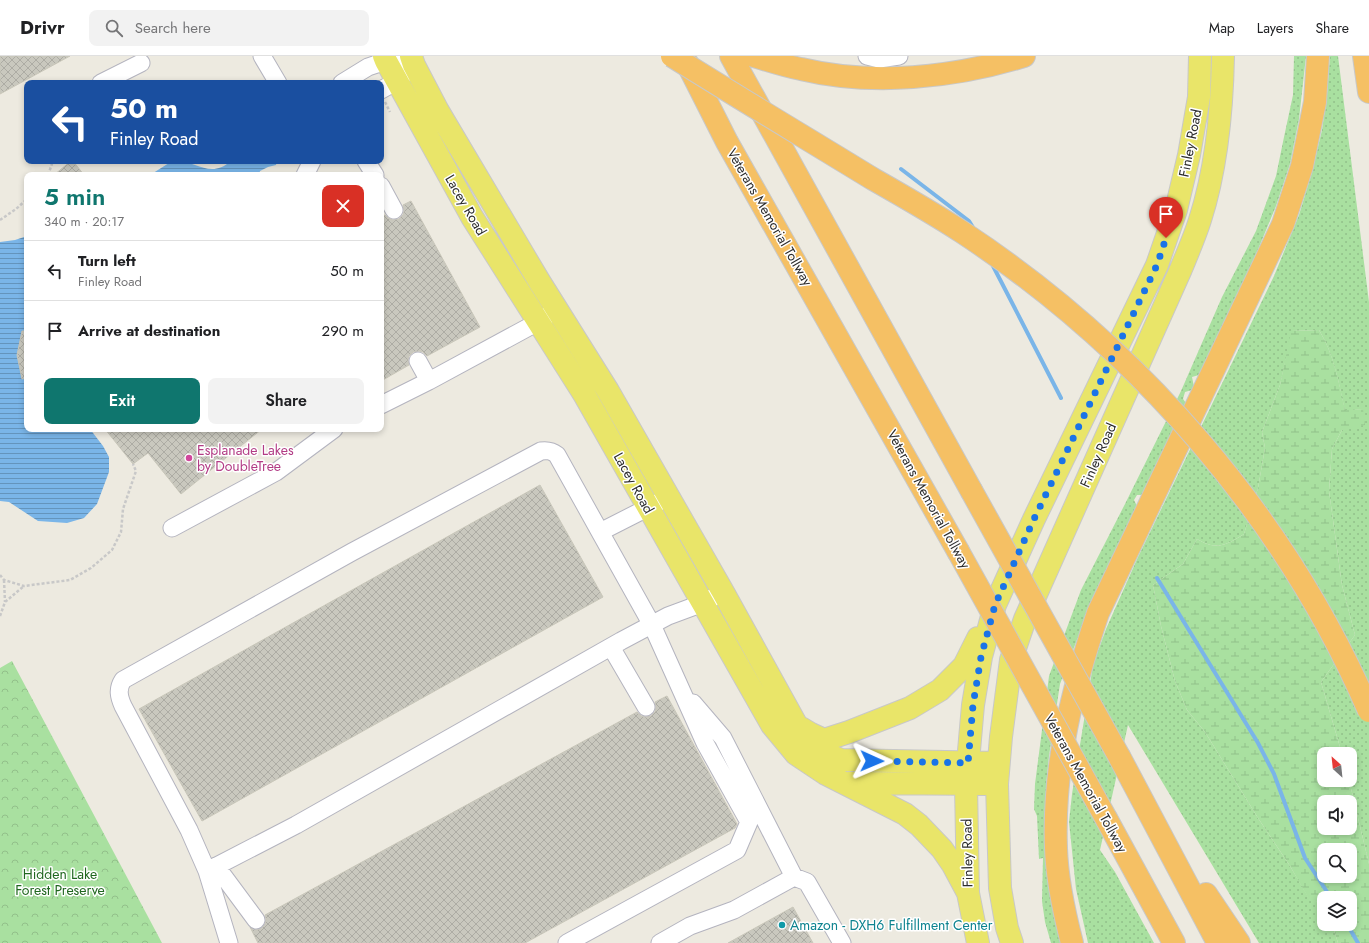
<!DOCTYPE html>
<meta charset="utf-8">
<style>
:root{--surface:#fff;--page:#f2f2f2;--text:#202124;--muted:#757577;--line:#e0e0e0;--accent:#0f766e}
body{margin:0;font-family:Jost,sans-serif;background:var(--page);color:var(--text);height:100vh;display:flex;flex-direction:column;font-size:15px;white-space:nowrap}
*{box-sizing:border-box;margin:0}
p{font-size:13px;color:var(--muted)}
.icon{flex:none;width:22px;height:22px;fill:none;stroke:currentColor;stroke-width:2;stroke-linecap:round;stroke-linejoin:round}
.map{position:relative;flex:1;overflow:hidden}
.drawer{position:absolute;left:24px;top:116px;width:360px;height:260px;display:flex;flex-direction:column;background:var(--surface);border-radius:8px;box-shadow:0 2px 6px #0003}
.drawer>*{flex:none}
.top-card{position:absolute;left:24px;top:24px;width:360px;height:84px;border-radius:8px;box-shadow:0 2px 6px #0003;background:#1a4fa0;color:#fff;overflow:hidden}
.needle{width:26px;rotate:333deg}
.tools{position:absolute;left:1317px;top:691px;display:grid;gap:8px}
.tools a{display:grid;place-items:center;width:40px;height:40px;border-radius:8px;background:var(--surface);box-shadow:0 2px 6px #0003;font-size:20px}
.pin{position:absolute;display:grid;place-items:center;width:34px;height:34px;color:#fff;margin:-41px -17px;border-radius:50% 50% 50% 0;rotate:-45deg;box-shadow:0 0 4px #0007}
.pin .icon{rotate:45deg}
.me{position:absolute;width:44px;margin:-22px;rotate:91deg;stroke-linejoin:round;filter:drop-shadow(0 0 3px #0008)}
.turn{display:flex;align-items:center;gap:14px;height:84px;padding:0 20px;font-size:18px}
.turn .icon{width:52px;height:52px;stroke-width:2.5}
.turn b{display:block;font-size:28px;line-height:34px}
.round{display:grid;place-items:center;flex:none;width:42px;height:42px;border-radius:8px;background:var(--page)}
.summary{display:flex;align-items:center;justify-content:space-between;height:68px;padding:0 20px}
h1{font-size:24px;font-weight:600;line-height:30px;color:var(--accent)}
.cta{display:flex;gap:8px;margin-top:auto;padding:8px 20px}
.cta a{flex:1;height:46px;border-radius:8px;background:var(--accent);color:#fff;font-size:16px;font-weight:600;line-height:46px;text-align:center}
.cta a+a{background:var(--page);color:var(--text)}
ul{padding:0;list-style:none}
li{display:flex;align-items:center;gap:12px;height:60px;padding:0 20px;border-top:1px solid var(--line)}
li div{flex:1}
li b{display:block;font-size:15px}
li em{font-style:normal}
header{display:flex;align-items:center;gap:24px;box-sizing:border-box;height:56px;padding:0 20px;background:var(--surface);border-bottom:1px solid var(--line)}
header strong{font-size:19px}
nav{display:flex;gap:22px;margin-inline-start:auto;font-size:14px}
.search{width:280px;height:36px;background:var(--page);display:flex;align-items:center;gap:10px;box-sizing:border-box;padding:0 14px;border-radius:8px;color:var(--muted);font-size:15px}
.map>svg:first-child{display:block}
.grass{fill:url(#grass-dots)}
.wetland{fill:url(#wetland-marsh);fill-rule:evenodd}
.park{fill:url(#park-crowns)}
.water{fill:url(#water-rules)}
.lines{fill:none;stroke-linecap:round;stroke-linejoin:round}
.stream{stroke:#7ab5e8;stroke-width:4}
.building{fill:url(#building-cross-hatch);stroke:#c9c7ba}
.minor-casing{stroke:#b4b4bf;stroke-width:19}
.major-casing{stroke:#c8c8c8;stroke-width:24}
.highway-casing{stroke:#c8c8c8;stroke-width:24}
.path{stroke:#c8c8c8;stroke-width:2.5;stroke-dasharray:3 2;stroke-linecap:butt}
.minor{stroke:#fff;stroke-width:17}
.major{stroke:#e9e569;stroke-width:22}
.highway{stroke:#f5c064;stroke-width:22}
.highway-bridge-casing{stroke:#c8c8c8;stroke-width:24;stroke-linecap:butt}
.highway-bridge{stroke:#f5c064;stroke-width:22}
.route{stroke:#1a73e8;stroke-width:7;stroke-dasharray:0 12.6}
.hotel-dot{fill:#d1479c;stroke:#fff;stroke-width:1.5}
.culture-dot{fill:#0f9aa8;stroke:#fff;stroke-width:1.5}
.labels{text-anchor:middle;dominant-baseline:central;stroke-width:3;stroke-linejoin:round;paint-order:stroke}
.street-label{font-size:14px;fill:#2d2d2d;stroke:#fff}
.hotel-label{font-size:14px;fill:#b23c85;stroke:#fff;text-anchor:start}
.park-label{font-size:14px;fill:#20671f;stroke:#fff}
.culture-label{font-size:14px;fill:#0d838f;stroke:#fff;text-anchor:start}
</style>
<header>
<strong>Drivr</strong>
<div class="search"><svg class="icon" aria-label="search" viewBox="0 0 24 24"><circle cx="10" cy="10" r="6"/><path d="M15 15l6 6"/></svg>Search here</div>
<nav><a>Map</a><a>Layers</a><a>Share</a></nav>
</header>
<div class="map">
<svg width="1369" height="887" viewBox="0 0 1369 887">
<defs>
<pattern id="grass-dots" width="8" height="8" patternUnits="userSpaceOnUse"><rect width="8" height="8" fill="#a9e0a0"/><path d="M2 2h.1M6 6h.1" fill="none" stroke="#92c08a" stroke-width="1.8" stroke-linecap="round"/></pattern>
<pattern id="wetland-marsh" width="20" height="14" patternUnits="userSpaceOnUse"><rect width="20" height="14" fill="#a9e0a0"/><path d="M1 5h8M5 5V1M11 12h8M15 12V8" fill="none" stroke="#92c08a"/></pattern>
<pattern id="park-crowns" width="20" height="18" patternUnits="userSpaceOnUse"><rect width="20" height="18" fill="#a9e0a0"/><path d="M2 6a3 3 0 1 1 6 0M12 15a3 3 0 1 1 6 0" fill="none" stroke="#92c08a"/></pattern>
<pattern id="water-rules" width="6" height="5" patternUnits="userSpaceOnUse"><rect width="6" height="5" fill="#7ab5e8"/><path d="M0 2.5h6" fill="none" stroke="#6494bc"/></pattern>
<pattern id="building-cross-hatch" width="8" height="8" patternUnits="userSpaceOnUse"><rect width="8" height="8" fill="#c9c8be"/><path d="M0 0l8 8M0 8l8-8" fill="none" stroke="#adaca4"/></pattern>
</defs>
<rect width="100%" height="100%" fill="#edeae0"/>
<path class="grass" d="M1294 0H1306L1299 63 1290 108 1276 150 1247 220 1199 319 1192 321 1194 331 1192 334 1185 336 1183 343 1186 347 1142 439H1137L1134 444 1137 450 1093 542 1060 628 1049 700 1046 730V773L1062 887H1051L1045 866 1042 845 1043 802 1039 803 1037 760 1034 753 1035 728 1049 620 1081 534 1125 448 1181 335 1222 241 1256 175 1276 120 1284 81 1293 39Z
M1330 0H1338L1369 246V808L1349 724H1350V698H1342L1321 626 1355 579 1342 529 1329 435 1332 393 1342 374 1362 353 1345 355C1339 328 1334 298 1319 274L1292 275 1280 329 1262 376 1265 392 1258 432 1244 478C1226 489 1217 495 1197 483L1183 508 1153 529 1161 570 1175 625 1187 654 1205 676 1258 762 1290 810 1310 844 1320 846 1324 851V868H1332L1338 887H1259L1128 669 1100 794 1115 816 1154 887H1088L1076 833 1069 766 1072 738 1093 609 1106 573 1138 501 1274 220 1299 159 1312 116 1322 74 1327 38Z"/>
<path class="wetland" d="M1319 274C1334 298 1339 327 1345 354L1363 353 1365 369 1342 374 1332 393 1329 435 1342 529 1355 579 1321 626 1342 698H1324V724H1349L1369 808V887H1338L1332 868H1350V842H1324V851L1320 846 1310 845 1290 810 1258 762 1205 676 1187 654 1175 625 1161 570 1153 529 1183 508 1197 483C1217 495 1226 489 1244 478L1258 432 1265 392 1262 376 1280 329 1291 275ZM1324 746H1350V772H1324ZM1324 794H1350V820H1324Z"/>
<path class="park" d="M12 605 162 887H0V612Z"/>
<path class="water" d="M175 105C198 105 210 123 231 105H277L276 109 268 111 260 115 259 119H150L169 107Z
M27 180V274L21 283 20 314 27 325V373H90L103 390 109 401V416L97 448 84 462 67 467 38 465 9 446 0 445V186L15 184Z"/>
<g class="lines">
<path class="stream" d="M901 113 969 165 974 173
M992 208 1061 342
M1157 522 1258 687 1274 718 1305 802 1331 842
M1347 868 1358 887"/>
</g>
<path class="building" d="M0 0H70L0 38Z
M71 105H73L84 119H54Z
M411 145 480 271 427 300 423 296 419 295 413 296 409 300 408 304 409 309 381 325V161L385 159 388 162 393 164 399 163 403 159 404 155 403 149Z
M22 275H27V322L22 323 17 299Z
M105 373H262L181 438 148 397 133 408Z
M540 429 603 541 202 765 139 653Z
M667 640 737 768 735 772 525 887H258L250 871 257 874 262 872 265 868 266 863 265 859 637 656 641 660 646 661 651 660 655 656 656 651 655 646Z
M793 851 813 887H728Z"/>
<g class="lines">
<g class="minor-casing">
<path id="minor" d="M262 0 278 27
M867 0 879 3 899 0
M101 27 141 7
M342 27 368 11 386 5 414 9
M381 34 397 25 405 17
M366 105 375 119
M305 119 312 105
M381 130 394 154
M418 305 429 325
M381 349 429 325 538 266 548 259
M659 446 600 476 557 399C552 395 548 394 541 395L352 496 123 624C117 633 119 641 123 650L189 774 207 815 296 769 621 585 668 560 703 547 714 541
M172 472 276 416 334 373
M611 591 646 651
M693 647 723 682 794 821
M216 810 256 864
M207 815 229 887
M567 887 737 794 749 766 705 687 652 569 600 476
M660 887 690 870 734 854 794 821 807 826 842 887"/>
</g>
<g class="major-casing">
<path id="major" d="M384 0 386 5 472 161 584 338 772 669 796 698 826 718 905 758 919 769 942 793 953 809 968 837
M411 0 414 9 438 55 539 225 608 335 723 536 796 668 817 694 841 704 998 707
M801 672 811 678 824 684 849 676 910 652 940 634 964 610 978 582
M849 727 997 728
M978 887 968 837 966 729 973 649 981 601 995 549 1034 463 1157 209 1176 154 1189 99 1199 41 1200 0
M1012 887 1007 872 1000 832 997 728 1001 681 1011 604 1025 563 1181 213C1188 196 1195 180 1200 164 1217 111 1222 55 1223 0"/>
</g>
<g class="highway-casing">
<path id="highway" d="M731 0 971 434
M754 0C770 5 785 10 801 13 872 30 954 22 1024 0
M1364 0 1369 36
M685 3 727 86 958 495
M1120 702 1218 887
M1107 764 1174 887
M1206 838 1239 887
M1072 887C1064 856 1057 824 1056 792 1053 710 1072 634 1098 557L1283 168 1302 110 1315 46 1318 0"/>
</g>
<path class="path" d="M385 46 390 56
M48 119 53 105
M0 164 16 153 27 143
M0 519 4 524 24 530 70 524 91 512 112 494 121 476 123 453 136 415 133 408
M4 524 5 546
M0 560 5 546 24 530"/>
<use href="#minor" class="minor"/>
<use href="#major" class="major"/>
<use href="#highway" class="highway"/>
<g class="highway-bridge-casing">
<path id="highway-bridge" d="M672 0C739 42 806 82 873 123 903 140 933 157 962 176 1138 292 1285 460 1369 655
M971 434 1120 702
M958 495 1107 764"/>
</g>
<use href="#highway-bridge" class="highway-bridge"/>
</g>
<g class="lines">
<path class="route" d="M872 705 968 707 973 649 981 601 995 549 1034 463 1157 209 1166 182"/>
</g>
<circle class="hotel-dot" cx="189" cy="402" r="4"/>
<circle class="culture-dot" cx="782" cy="869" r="4"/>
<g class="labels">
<g class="street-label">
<text transform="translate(1190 87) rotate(-79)">Finley Road</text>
<text transform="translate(466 149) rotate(60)">Lacey Road</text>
<text transform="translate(770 161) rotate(60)">Veterans Memorial Tollway</text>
<text transform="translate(1098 399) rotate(-66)">Finley Road</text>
<text transform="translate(634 427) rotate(61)">Lacey Road</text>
<text transform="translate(929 443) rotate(61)">Veterans Memorial Tollway</text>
<text transform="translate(1086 727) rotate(61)">Veterans Memorial Tollway</text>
<text transform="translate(967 797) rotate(-91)">Finley Road</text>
</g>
<g class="hotel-label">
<text x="197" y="394">Esplanade Lakes<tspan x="197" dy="16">by DoubleTree</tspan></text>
</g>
<g class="park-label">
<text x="60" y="818">Hidden Lake<tspan x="60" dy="16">Forest Preserve</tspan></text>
</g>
<g class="culture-label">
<text x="790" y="869">Amazon - DXH6 Fulfillment Center</text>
</g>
</g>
</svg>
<div class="tools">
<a><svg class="needle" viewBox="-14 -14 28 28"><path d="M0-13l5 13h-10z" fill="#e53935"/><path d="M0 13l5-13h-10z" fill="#757577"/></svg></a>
<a><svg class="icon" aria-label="sound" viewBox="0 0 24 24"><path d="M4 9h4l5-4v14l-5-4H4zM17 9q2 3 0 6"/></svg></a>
<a><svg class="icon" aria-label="search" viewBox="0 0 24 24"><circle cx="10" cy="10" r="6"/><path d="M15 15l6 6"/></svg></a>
<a><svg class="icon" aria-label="layers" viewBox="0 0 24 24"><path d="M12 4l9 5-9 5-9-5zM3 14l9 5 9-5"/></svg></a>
</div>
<div class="pin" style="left:1166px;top:182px;background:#d93025"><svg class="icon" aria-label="arrive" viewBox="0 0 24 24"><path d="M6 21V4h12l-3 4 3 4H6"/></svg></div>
<svg class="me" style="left:872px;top:705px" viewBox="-20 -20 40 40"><path d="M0-17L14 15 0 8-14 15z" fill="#1a73e8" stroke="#fff" stroke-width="4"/></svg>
<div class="top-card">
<div class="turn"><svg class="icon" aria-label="left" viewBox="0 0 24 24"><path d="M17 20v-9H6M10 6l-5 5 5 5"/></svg><div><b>50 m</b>Finley Road</div></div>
</div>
<section class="drawer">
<div class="summary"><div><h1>5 min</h1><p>340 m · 20:17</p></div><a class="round" style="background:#d93025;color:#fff"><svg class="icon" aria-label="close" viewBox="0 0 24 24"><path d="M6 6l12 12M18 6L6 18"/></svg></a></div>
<ul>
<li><svg class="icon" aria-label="left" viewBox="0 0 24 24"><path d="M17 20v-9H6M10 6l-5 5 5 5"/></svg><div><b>Turn left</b><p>Finley Road</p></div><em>50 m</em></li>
<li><svg class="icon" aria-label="arrive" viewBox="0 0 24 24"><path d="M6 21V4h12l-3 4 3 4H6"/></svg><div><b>Arrive at destination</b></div><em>290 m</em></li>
</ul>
<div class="cta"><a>Exit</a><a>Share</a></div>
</section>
</div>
